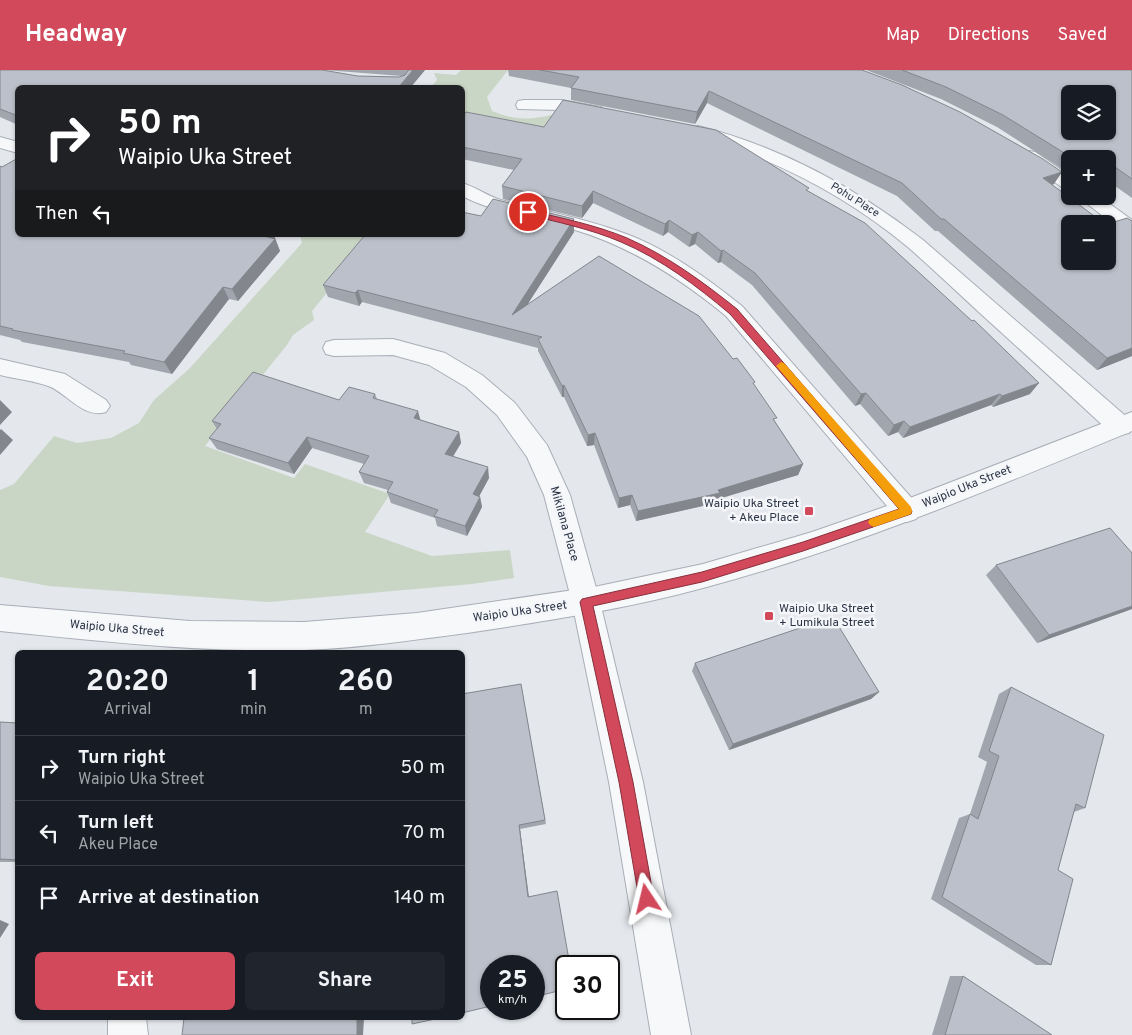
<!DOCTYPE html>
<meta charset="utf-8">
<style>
:root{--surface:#171b24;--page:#20242c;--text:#f1f3f6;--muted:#9ea1a6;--line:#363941;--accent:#d1495b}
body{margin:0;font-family:Overpass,sans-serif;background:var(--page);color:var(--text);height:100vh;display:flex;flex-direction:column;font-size:19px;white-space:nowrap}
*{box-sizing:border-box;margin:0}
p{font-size:16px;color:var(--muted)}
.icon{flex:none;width:28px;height:28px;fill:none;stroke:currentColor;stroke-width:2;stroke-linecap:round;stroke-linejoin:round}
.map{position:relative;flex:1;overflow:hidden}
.panel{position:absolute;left:15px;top:580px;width:450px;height:370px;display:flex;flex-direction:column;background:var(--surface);border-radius:8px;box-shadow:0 1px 4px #0004}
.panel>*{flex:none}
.hud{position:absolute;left:15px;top:15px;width:450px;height:152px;border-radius:8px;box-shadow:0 1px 4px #0004;background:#202124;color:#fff;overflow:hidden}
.controls{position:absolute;left:1061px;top:15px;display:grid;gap:10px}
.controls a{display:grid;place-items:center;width:55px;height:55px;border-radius:8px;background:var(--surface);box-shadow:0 1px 4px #0004;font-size:25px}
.speed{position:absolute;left:480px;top:885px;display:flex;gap:10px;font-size:25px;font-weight:700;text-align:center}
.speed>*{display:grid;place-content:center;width:65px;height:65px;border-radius:50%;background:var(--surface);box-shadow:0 1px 4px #0004;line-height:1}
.speed small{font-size:12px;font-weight:400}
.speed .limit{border:2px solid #111;border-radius:8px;background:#fff;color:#111}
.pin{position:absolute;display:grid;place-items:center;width:42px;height:42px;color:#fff;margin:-21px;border:2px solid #fff;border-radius:50%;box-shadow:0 1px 5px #0007}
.me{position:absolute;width:55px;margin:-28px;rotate:350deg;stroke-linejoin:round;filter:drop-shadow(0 0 4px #0008)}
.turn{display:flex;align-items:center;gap:18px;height:105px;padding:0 20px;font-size:22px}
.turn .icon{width:65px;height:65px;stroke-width:2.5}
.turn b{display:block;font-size:35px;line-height:42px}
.then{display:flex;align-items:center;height:48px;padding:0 20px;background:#0003;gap:10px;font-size:19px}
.eta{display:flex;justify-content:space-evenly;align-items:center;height:85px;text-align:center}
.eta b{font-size:30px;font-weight:700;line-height:35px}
.action{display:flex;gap:10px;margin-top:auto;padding:10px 20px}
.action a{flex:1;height:58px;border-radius:8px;background:var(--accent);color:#fff;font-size:20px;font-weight:700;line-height:58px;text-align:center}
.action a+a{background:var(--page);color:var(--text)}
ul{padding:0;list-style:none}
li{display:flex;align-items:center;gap:15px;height:65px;padding:0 20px;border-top:1px solid var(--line)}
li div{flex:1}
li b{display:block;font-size:19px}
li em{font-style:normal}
header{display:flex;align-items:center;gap:30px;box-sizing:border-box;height:70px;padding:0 25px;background:var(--accent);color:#fff}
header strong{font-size:24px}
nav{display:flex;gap:28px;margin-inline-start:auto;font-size:18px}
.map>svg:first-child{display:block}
.green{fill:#c9d6c5}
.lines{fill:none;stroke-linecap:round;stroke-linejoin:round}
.minor-casing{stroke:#a9aeb7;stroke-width:2}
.tertiary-casing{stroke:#a9aeb7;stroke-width:2}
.minor{fill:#f7f8fa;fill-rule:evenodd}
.tertiary{fill:#f7f8fa;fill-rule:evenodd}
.wall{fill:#a1a5ae}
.shaded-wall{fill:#83868d}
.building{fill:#bbc0ca;stroke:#83868d;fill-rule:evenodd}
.route{fill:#d1495b;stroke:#882f3b}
.slow{fill:#f59e0b}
.poi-dot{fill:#d1495b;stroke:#f4f6f9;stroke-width:2}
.labels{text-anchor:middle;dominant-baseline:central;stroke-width:5;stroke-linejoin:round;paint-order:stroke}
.far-street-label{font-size:11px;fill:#2b3445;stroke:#f4f6f9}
.street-label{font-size:12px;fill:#2b3445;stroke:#f4f6f9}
.poi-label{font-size:12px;fill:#2b3445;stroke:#f4f6f9;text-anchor:end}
</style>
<header>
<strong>Headway</strong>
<nav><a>Map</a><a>Directions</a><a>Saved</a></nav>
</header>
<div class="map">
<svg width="1132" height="965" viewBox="0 0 1132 965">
<rect width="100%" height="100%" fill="#e4e7ec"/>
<path class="green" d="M461 0H508L487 27 492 41C517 51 530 50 556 44L541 65 463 57 462 18H430L437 10 434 3 456 5Z
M300 165H374L312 241 314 250 293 265 287 275 205 376 294 408 305 394 390 424 365 462 432 486 510 480 514 508 472 514 269 532 49 516 0 507V420L14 414 54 366 77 373 111 368 139 353 154 330 190 298 302 173Z"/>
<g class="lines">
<g class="minor-casing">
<path id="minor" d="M524 30H561L601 37 603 41 601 45 595 46 561 40 518 39 516 35 518 31Z
M698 56C782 77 854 117 923 170L1129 349 1132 356 1129 363 1120 365 1111 363C1068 323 1025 284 982 245 958 223 934 200 909 178 845 125 772 87 692 65L689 61 692 57Z
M0 67 18 72V83L0 78Z
M1029 81 1035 82 1070 106V120L1063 118 1023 90 1020 86 1023 82Z
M462 113C476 117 487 126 501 130 544 141 588 149 629 165 670 181 708 209 742 236L916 433 920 441 916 449 907 452 898 449 726 246C681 209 632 177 575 160 537 149 498 144 462 126Z
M1077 126H1099L1132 150V165L1125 163Z
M393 269 445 283 482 305 515 333 547 375 570 425 600 532 643 712 691 965H651L609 712 572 532 544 425 527 387 497 345 466 317 429 295 393 285 334 286 326 284 323 278 326 272 334 270Z
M0 289 65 304 106 330 110 336 106 342C85 349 69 326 51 317 36 311 16 309 0 305Z
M108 948H146L148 965H108Z"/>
</g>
<g class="tertiary-casing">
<path id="tertiary" d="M1132 342V361C991 419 850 479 703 518 626 539 546 551 467 563 413 570 359 578 304 580 202 583 101 571 0 561V535L190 551 304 552 417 543 594 517 703 494 812 462 910 428Z"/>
</g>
<use href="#minor" class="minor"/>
<use href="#tertiary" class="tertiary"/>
</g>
<path class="wall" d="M0 0 399 7 402 6 324 0H425L410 18H18V55L0 47Z
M508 0H862L1054 114 1052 115 1132 286 1097 300 938 161H935L897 126 707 33 695 54 571 30V18L509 6Z
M866 0H1132V128L1108 111V89H1070V104L997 57 941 29Z
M462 47 808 121 1030 324 993 337 991 335 903 368 898 362 888 366 860 334 855 336 752 215 721 192 718 193 695 174 689 177 668 162 663 166 593 133 582 148 503 129 502 116 514 100 462 89Z
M0 96 2 97 18 165 275 169 280 181 238 231 229 229 172 304 131 295 129 292 22 272 20 270 0 265Z
M481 146 574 149V162L527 235 733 289 754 315 776 353 803 394 798 405 718 429 716 433 636 451 630 435 618 438 594 375 587 376 564 327H562L538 281V278L362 232 359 236 328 227 323 215Z
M375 324 377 329 421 350 459 362 461 373 453 386 489 408 479 426 480 427 482 437 467 466 437 456 435 448 391 433 387 422 388 420 364 413 359 402 364 394 312 378 294 404 217 379 209 368 217 359 212 351Z
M996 495 1132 539 1037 573 986 505Z
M695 593 879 622 871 629 729 680 692 601Z
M521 614 546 754 520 759 529 827 462 943Z
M1011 617 1085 738 1074 742 1058 800 1051 895H1036L931 829 959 748 970 744 987 692 978 687 999 624Z
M0 652 18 653V792H0Z
M950 906H963L1052 965H932Z"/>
<path class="shaded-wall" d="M413 0H425L410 18H398Z
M709 21 707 33 695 54 697 42Z
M1062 102 1054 114 1035 120 1043 108Z
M593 121V133L582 148V136Z
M574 149V162L513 257 512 245Z
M669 150 668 162 663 166 665 154Z
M698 162 695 174 689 177 692 165Z
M265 165H274L280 181 238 231 232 219Z
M723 180 721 192 718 193 721 181Z
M223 217 229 229 172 304 164 292Z
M358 220 362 232 359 236 355 223Z
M1132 278V286L1097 300 1107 288Z
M1039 313 1030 324 993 337 1002 326Z
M564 315V327H562V316Z
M866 323 860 334 855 336 861 324Z
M1000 324 991 335 903 368 910 357Z
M0 330 12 342 0 355Z
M418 341 421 352 414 348Z
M904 351 898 362 888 366 894 355Z
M1 359 13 370 0 385V360Z
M459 362 461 373 448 395 445 384Z
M595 363 594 375 587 376 588 365Z
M307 367 312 378 294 404 288 393Z
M803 394 798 405 718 429 716 433 636 451 638 441 718 420Z
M488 397 489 408 475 434 473 424Z
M632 425 630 435 618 438 619 428Z
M480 427 482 437 467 466 465 456Z
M1132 536V539L1037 573 1049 565Z
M879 622 871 629 729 680 733 674Z
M519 755 520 759 529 829 528 827Z
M0 850 9 854 0 868Z
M357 948H364L363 965H357Z"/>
<path class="building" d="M0 0H322L358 6 399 7 405 5 408 1V0H413L398 18H18V46L0 39Z
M540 0H862L902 15 960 42 1043 89 1062 102 1043 108 1105 154H1070V191H1108V154L1127 148 1132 151V278L1107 288 944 149H941L902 113 709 21 697 42 571 18 579 7Z
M902 0H1132V109L1108 92V89H1074L1003 45 946 17ZM1070 24H1108V61H1070Z
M563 30 716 60 809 118 806 120 865 153 972 251 974 250 1039 313 1002 326 1000 324 910 357 904 351 894 355 866 323 861 324 755 203 723 180 721 181 698 162 692 165 669 150 665 154 593 121 582 136 502 116 522 89 462 77V47L466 42 544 57Z
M18 88V165H265L264 166 275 169 232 219 223 217 164 292 123 283 125 281 12 260 13 259 0 256V96L2 97Z
M493 129 574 149 512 245 599 186 699 246 733 289 737 288 755 312 753 313 777 348 773 349 803 394 718 420 720 423 638 441 632 425 619 428 595 363 588 365 564 315 562 316 538 269 542 267 358 220 355 223 323 215 365 165H462V142L481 146Z
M253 302 339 330 349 317 375 324 373 328 418 341 414 348 459 362 445 384 488 397 473 424 480 427 465 456 434 446 438 440 387 422 393 412 359 402 369 386 307 367 288 393 209 368 221 354 212 351Z
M1110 458 1132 483V536L1049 565 996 495Z
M833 547 879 622 733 674 695 593Z
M521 614 545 750 519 755 528 827 557 821 570 896H566V919L534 927V896H491V936L462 943V624Z
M1011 617 1104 665 1085 738 1076 734 1058 800 1073 809 1051 895 942 827 970 744 978 749 999 686 989 681Z
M0 652 18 653V790L0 789Z
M963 906 1052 965H945Z
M184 948H357V965H182Z
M412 948H440L412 954Z"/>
<path class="route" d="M528 140C561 148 596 155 627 168 668 186 703 212 737 239L912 441 911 444 803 481 702 512 593 536 633 712 654 829 652 834 647 836 642 834 639 829 619 712 580 532 582 529 702 502 803 472 899 439 730 244C697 216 661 189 621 172 591 159 557 152 525 144V141Z"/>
<path class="slow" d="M781 292 784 293 911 437 912 441 911 444 874 457 870 455 868 452 870 449 899 439 778 298 776 296Z"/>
<g class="poi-dot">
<rect x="804" y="436" width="10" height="10" rx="2.5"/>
<rect x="764" y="541" width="10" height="10" rx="2.5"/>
</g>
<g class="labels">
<g class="far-street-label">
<text transform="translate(855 130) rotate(32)">Pohu Place</text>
</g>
<g class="street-label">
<text transform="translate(967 417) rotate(-22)">Waipio Uka Street</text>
<text transform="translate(564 454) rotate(74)">Mikilana Place</text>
<text transform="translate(520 542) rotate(-8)">Waipio Uka Street</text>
<text transform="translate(117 559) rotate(5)">Waipio Uka Street</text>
</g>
<g class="poi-label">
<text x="799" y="434">Waipio Uka Street<tspan x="799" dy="14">+ Akeu Place</tspan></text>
<text x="779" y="539" text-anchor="start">Waipio Uka Street<tspan x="779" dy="14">+ Lumikula Street</tspan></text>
</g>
</g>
</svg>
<div class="controls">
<a><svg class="icon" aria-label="layers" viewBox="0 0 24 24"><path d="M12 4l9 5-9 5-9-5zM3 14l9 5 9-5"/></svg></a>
<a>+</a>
<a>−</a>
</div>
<div class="speed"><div>25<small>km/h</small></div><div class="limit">30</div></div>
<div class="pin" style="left:528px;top:142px;background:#d93025"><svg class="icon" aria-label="arrive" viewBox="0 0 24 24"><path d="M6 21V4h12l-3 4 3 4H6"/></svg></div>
<svg class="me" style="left:647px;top:829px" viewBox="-20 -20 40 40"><path d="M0-17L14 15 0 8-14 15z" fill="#d1495b" stroke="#fff" stroke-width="4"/></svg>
<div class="hud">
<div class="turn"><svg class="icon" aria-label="right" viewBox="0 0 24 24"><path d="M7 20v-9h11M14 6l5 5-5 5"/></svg><div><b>50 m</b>Waipio Uka Street</div></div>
<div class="then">Then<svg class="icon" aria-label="left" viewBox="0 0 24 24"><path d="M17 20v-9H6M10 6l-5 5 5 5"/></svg></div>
</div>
<section class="panel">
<div class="eta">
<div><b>20:20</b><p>Arrival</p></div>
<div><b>1</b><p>min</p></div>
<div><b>260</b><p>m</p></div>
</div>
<ul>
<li><svg class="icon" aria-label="right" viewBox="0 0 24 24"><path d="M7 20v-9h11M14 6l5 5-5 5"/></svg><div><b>Turn right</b><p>Waipio Uka Street</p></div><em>50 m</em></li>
<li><svg class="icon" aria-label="left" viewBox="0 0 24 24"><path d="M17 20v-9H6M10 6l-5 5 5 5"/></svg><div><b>Turn left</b><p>Akeu Place</p></div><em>70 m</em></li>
<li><svg class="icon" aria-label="arrive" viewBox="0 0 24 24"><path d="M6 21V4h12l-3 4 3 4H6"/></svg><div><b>Arrive at destination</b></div><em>140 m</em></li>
</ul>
<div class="action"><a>Exit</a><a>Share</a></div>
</section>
</div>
